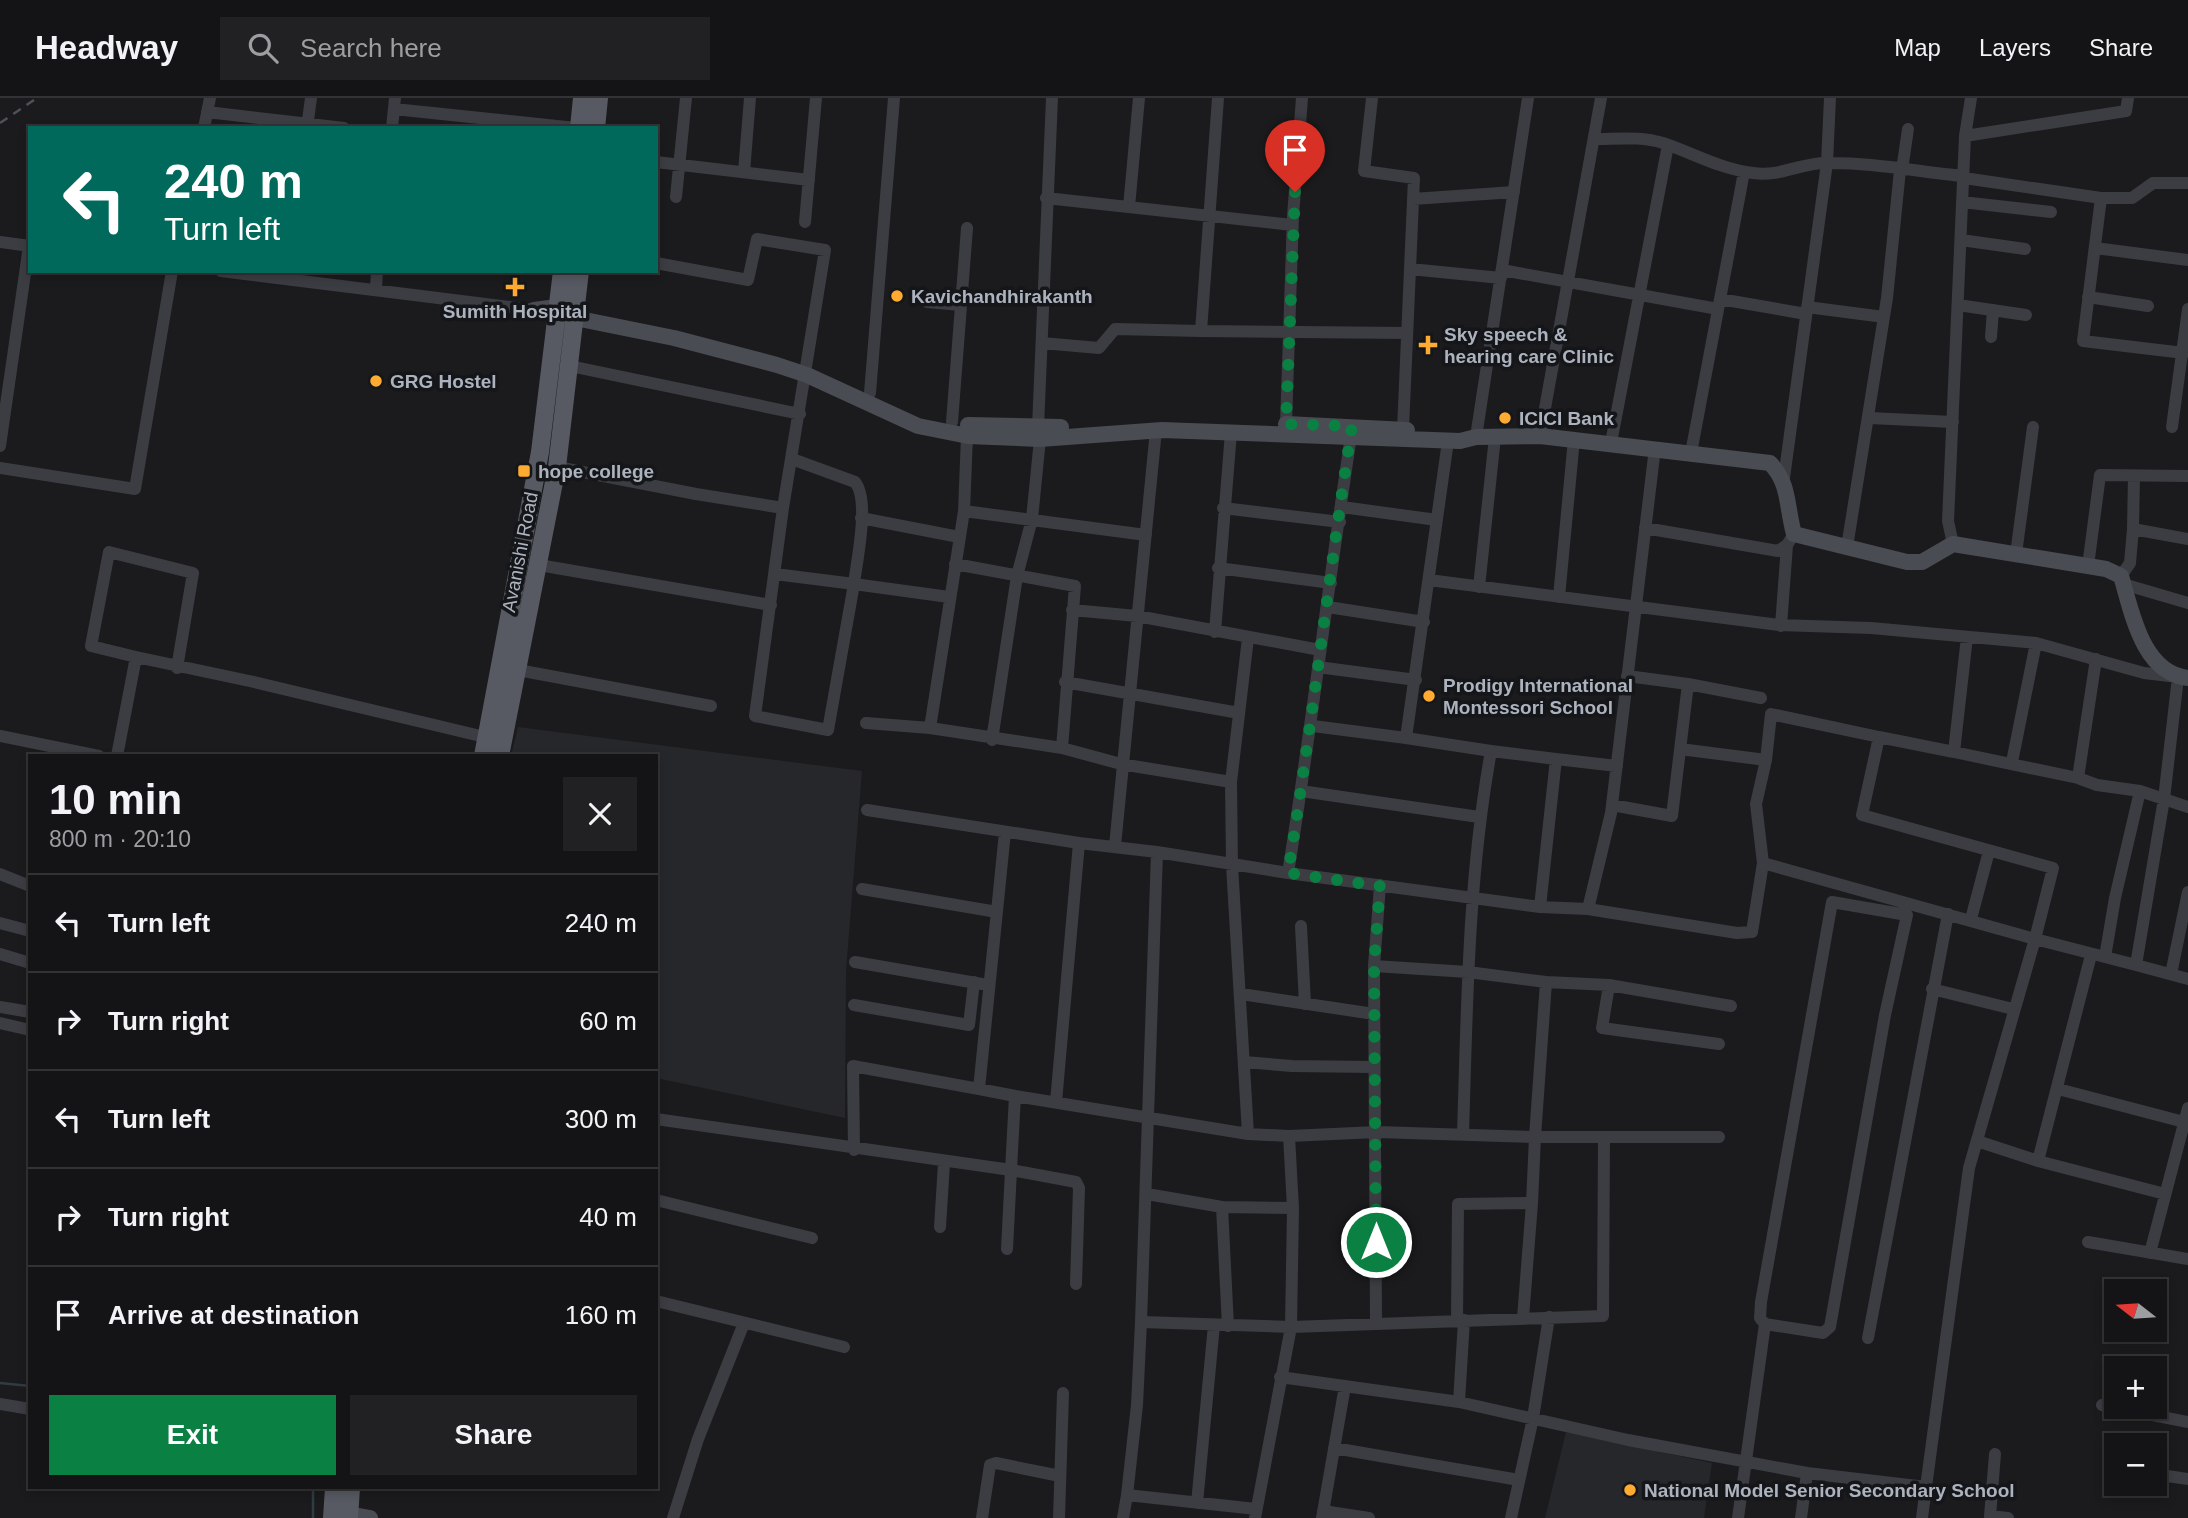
<!DOCTYPE html>
<meta charset="utf-8">
<style>
:root{--surface:#141416;--page:#212123;--text:#f1f3f6;--muted:#9d9ea1;--line:#333335;--accent:#0b8043}
body{margin:0;font-family:Helvetica,sans-serif;background:var(--page);color:var(--text);height:100vh;display:flex;flex-direction:column;font-size:26px;white-space:nowrap}
*{box-sizing:border-box;margin:0}
p{font-size:23px;color:var(--muted)}
.icon{flex:none;width:38px;height:38px;fill:none;stroke:currentColor;stroke-width:2;stroke-linecap:round;stroke-linejoin:round}
.map{position:relative;flex:1;overflow:hidden}
.panel{position:absolute;left:28px;top:656px;width:630px;height:735px;display:flex;flex-direction:column;background:var(--surface);border-radius:0px;box-shadow:0 4px 10px #0003,0 0 0 2px var(--line)}
.panel>*{flex:none}
.top-card{position:absolute;left:28px;top:28px;width:630px;height:147px;border-radius:0px;box-shadow:0 4px 10px #0003,0 0 0 2px var(--line);background:#00695c;color:#fff;overflow:hidden}
.needle{width:46px;rotate:287deg}
.fabs{position:absolute;left:2104px;top:1181px;display:grid;gap:14px}
.fabs a{display:grid;place-items:center;width:63px;height:63px;border-radius:0px;background:var(--surface);box-shadow:0 4px 10px #0003,0 0 0 2px var(--line);font-size:35px}
.pin{position:absolute;display:grid;place-items:center;width:60px;height:60px;color:#fff;margin:-72px -30px;border-radius:50% 50% 50% 0;rotate:-45deg;box-shadow:0 0 7px #0007}
.pin .icon{rotate:45deg}
.me{position:absolute;width:77px;margin:-38px;rotate:0deg;stroke-linejoin:round;filter:drop-shadow(0 0 5px #0008)}
.turn{display:flex;align-items:center;gap:24px;height:147px;padding:0 21px;font-size:32px}
.turn .icon{width:91px;height:91px;stroke-width:2.5}
.turn b{display:block;font-size:49px;line-height:60px}
.round{display:grid;place-items:center;flex:none;width:74px;height:74px;border-radius:0px;background:var(--page)}
.headline{display:flex;align-items:center;justify-content:space-between;height:119px;padding:0 21px}
h1{font-size:42px;font-weight:800;line-height:52px}
.cta{display:flex;gap:14px;margin-top:auto;padding:14px 21px}
.cta a{flex:1;height:80px;border-radius:0px;background:var(--accent);color:#fff;font-size:28px;font-weight:800;line-height:80px;text-align:center}
.cta a+a{background:var(--page);color:var(--text)}
ul{padding:0;list-style:none}
li{display:flex;align-items:center;gap:21px;height:98px;padding:0 21px;border-top:2px solid var(--line)}
li div{flex:1}
li b{display:block;font-size:26px}
li em{font-style:normal}
header{display:flex;align-items:center;gap:42px;box-sizing:border-box;height:98px;padding:0 35px;background:var(--surface);border-bottom:2px solid var(--line)}
header strong{font-size:33px}
nav{display:flex;gap:38px;margin-inline-start:auto;font-size:24px}
.search{width:490px;height:63px;background:var(--page);display:flex;align-items:center;gap:18px;box-sizing:border-box;padding:0 24px;border-radius:0px;color:var(--muted);font-size:26px}
.map>svg:first-child{display:block}
.built{fill:#26272b}
.lines{fill:none;stroke-linecap:round;stroke-linejoin:round}
.stream{stroke:#2f3c43;stroke-width:2.5}
.street{stroke:#3b3d43;stroke-width:12}
.secondary{stroke:#494c53;stroke-width:16}
.primary{stroke:#575a62;stroke-width:18}
.rail{stroke:#4e5158;stroke-width:2.5;stroke-dasharray:9 7;stroke-linecap:butt}
.route{stroke:#0b8043;stroke-width:12;stroke-dasharray:0 21.6}
.poi-dot{fill:#ffab31;stroke:#151619;stroke-width:2.5}
.labels{text-anchor:middle;dominant-baseline:central;stroke-width:7;stroke-linejoin:round;paint-order:stroke}
.poi-label{font-size:19px;font-weight:bold;fill:#acb3be;stroke:#151619;text-anchor:start}
.street-label{font-size:19px;fill:#acb3be;stroke:#151619}
</style>
<header>
<strong>Headway</strong>
<div class="search"><svg class="icon" aria-label="search" viewBox="0 0 24 24"><circle cx="10" cy="10" r="6"/><path d="M15 15l6 6"/></svg>Search here</div>
<nav><a>Map</a><a>Layers</a><a>Share</a></nav>
</header>
<div class="map">
<svg width="2188" height="1420" viewBox="0 0 2188 1420">
<rect width="100%" height="100%" fill="#1b1b1d"/>
<path class="built" d="M518 629 862 673 846 873 845 1020 656 980V658H511Z
M1566 1334 1712 1365 1704 1420H1545Z"/>
<g class="lines">
<path class="stream" d="M0 1285 30 1288
M313 1390V1420"/>
<path class="street" d="M1218 0 1201 233 1407 235
M1372 0 1364 73 1414 80 1403 331
M394 11 576 30
M207 14 344 30
M204 30 210 0
M307 30 311 0
M392 30 395 0
M1965 38 2126 13 2128 0
M1594 41C1617 41 1641 38 1663 45 1693 55 1720 71 1753 75 1780 79 1800 65 1826 65 1871 64 1919 74 1963 78
M656 64 809 82
M1902 72 1908 31
M744 74 750 0
M1964 80 2101 100H2132L2153 85H2188
M676 99 686 0
M1046 100 1292 127
M2101 100 2083 243 2184 255
M1413 101 1514 94
M1962 104 2051 114
M1129 109 1139 0
M805 124 816 0
M1961 142 2025 151
M0 144 30 148
M2095 150 2188 162
M656 165 748 182 757 141 825 152 783 410 755 618 828 632 854 486 949 499
M1410 171 1501 180
M1502 172 1718 211
M221 173 534 212
M376 191 377 173
M2088 199 2148 208
M1720 201 1806 216
M927 204 961 207
M1958 207 2026 217
M1807 209 1884 219
M1991 239 1993 212
M1042 245 1099 250 1115 231 1201 233
M570 268 800 316
M870 295 894 0
M1870 320 1953 324
M952 324 967 130
M1286 326 1293 118 1302 0
M2172 329 2188 211
M1352 332C1329 480 1312 627 1288 775L1157 754 1141 1224 1291 1229 1603 1218 1604 1041
M967 338 964 413 930 630 1062 650 1121 666 1231 684
M1540 338 1601 0
M1476 339 1528 0
M1611 345 1668 47
M0 348 29 148
M1691 355 1744 74
M557 369 696 396 783 410
M0 370 135 391 172 173
M2134 378 2133 431 2188 441
M1784 380 1827 65 1830 0
M1342 409 1437 422
M1223 410 1340 424
M964 413 1146 437
M861 420 959 439
M1645 430 1778 453 1787 447 1794 436
M1953 446 1948 423 1965 38 1971 0
M1847 449 1887 200 1900 72
M2016 456 2033 329
M955 466 1075 488 1062 650
M539 467 771 507
M2088 468 2100 377 2188 378
M1218 470 1331 485
M775 476 854 486C857 461 870 402 855 384L792 361
M2121 478 2130 465 2133 431
M1429 482 1779 527 1871 530 2036 545 2144 575 2178 579 2164 701 2136 867 2188 881
M2123 486 2188 505
M1479 489 1495 339
M1559 499 1574 341
M1328 509 1424 524
M1072 512 1137 518 1320 552
M1781 528 1787 447
M1215 534 1231 334
M1967 539 1954 654 2078 680
M1248 540 1231 684 1232 767 1248 1036
M136 559 91 548 109 454 193 475 177 570
M2096 561 2078 680 2097 687 2140 693 2188 709
M1318 569 1416 582
M518 572 711 608
M1627 578 1688 586
M1065 584 1239 615
M866 625 930 630
M1313 628 1406 640 1448 343
M0 638 99 658
M1406 640 1491 653C1468 780 1467 908 1463 1037
M992 642 1017 478 1032 421 1040 341 1038 329 1052 0
M1680 651 1766 662 1771 616 1879 639
M1491 653 1556 661 1540 809
M117 658 136 559 254 584 489 640
M1556 661 1617 668
M1766 662 1756 706 1763 765 2035 841 2053 770 1862 717 1879 639 1954 654
M2012 664 2036 545
M1301 693 1479 719
M1612 707 1672 718 1688 586 1761 600
M867 712 1079 745
M1115 748 1156 332
M1288 775 1540 809 1588 811 1611 715 1655 350
M0 776 30 788
M862 791 997 814
M1588 811 1737 835 1752 834 1763 765
M1971 821 1989 753
M0 825 30 833
M1301 828 1305 906
M0 856 30 865
M2105 859 2115 800 2140 693
M855 864 982 886
M1374 868 1380 787
M2171 876 2188 794
M1609 887 1602 930 1719 946
M1932 891 2013 911
M1241 896 1374 916
M854 907 969 927 974 884
M0 909 30 914
M0 925 30 932
M1244 964 1292 968 1374 969
M979 991 1015 998
M2058 991 2184 1024
M1056 1004 1079 745 1157 754
M656 1021 1011 1072 1015 998 1248 1036 1289 1038 1293 1110 1291 1229 1255 1420
M1289 1038 1377 1034 1535 1039 1546 884 1609 887 1731 908
M1977 1043 2038 1063 2165 1096
M854 1052 853 968 979 991 1005 734
M2038 1063 2091 857
M1147 1096 1222 1109 1228 1228
M656 1102 812 1140
M1222 1109 1293 1110
M940 1129 944 1065
M2088 1144 2188 1161
M1007 1151 1011 1072 1076 1084 1079 1090 1076 1186
M2150 1155 2188 1010
M656 1203 844 1249
M1523 1220 1532 1105
M1457 1223 1458 1106 1532 1105 1535 1039H1719
M1141 1224 1137 1307 1127 1397 1256 1411
M1376 1226 1374 868 1468 874 1546 884
M1868 1240 1948 816
M1280 1279 1459 1304 1628 1342 1807 1375 1926 1389 1969 1070 2035 841 2136 867
M1459 1304 1464 1222
M0 1306 30 1311
M2102 1307 2188 1324
M1334 1350 1519 1382
M1995 1356 1990 1418 2008 1420
M2154 1376 2188 1381
M1197 1405 1214 1227
M1323 1413 1369 1420
M673 1420 698 1341 744 1225
M982 1420 990 1367 996 1365 1060 1378
M1059 1420 1063 1295
M1123 1420 1127 1397
M1322 1420 1345 1288
M1511 1420 1533 1320 1549 1219
M1738 1420 1765 1226 1760 1220 1761 1204 1832 804 1907 817 1885 917 1830 1229 1823 1235 1765 1226
M1801 1420 1807 1375
M1922 1420 1926 1389"/>
<path class="secondary" d="M534 212 557 209
M575 220 674 240 777 267 807 277 918 328 968 338 1040 341 1162 332 1460 343 1476 339 1540 338 1770 365C1790 386 1786 407 1794 436L1907 464H1922L1953 446 2106 471 2121 478C2132 514 2142 575 2188 580
M1286 326 1407 332
M968 327 1061 329
M348 1416 370 1420"/>
<path class="primary" d="M579 30 582 0
M596 30 599 0
M483 658 540 354 562 173
M500 658 557 369 580 173
M332 1420 334 1390
M349 1420 351 1390"/>
<path class="rail" d="M0 25 37 0"/>
</g>
<g class="lines">
<path class="route" d="M1295 94 1286 326 1352 328C1329 477 1312 626 1288 775L1380 788 1374 868 1376 1144"/>
</g>
<g class="poi-dot">
<path d="M511.5 178.5h7v7h7v7h-7v7h-7v-7h-7v-7h7z"/>
<circle cx="897" cy="198" r="7"/>
<path d="M1424.5 236.5h7v7h7v7h-7v7h-7v-7h-7v-7h7z"/>
<circle cx="376" cy="283" r="7"/>
<circle cx="1505" cy="320" r="7"/>
<rect x="517" y="366" width="14" height="14" rx="3.5"/>
<circle cx="1429" cy="598" r="7"/>
<circle cx="1630" cy="1392" r="7"/>
</g>
<g class="labels">
<g class="poi-label">
<text x="911" y="198">Kavichandhirakanth</text>
<text x="515" y="213" text-anchor="middle">Sumith Hospital</text>
<text x="1444" y="236">Sky speech &amp;<tspan x="1444" dy="22">hearing care Clinic</tspan></text>
<text x="390" y="283">GRG Hostel</text>
<text x="1519" y="320">ICICI Bank</text>
<text x="538" y="373">hope college</text>
<text x="1443" y="587">Prodigy International<tspan x="1443" dy="22">Montessori School</tspan></text>
<text x="1644" y="1392">National Model Senior Secondary School</text>
</g>
<g class="street-label">
<text transform="translate(520 454) rotate(-79)">Avanishi Road</text>
</g>
</g>
</svg>
<div class="fabs">
<a><svg class="needle" viewBox="-14 -14 28 28"><path d="M0-13l5 13h-10z" fill="#e53935"/><path d="M0 13l5-13h-10z" fill="#9d9ea1"/></svg></a>
<a>+</a>
<a>−</a>
</div>
<div class="pin" style="left:1295px;top:94px;background:#d93025"><svg class="icon" aria-label="arrive" viewBox="0 0 24 24"><path d="M6 21V4h12l-3 4 3 4H6"/></svg></div>
<svg class="me" style="left:1376px;top:1144px" viewBox="-20 -20 40 40"><circle r="17" fill="#0b8043" stroke="#fff" stroke-width="3"/><path d="M0-11L8 9 0 5-8 9z" fill="#fff"/></svg>
<div class="top-card">
<div class="turn"><svg class="icon" aria-label="left" viewBox="0 0 24 24"><path d="M17 20v-9H6M10 6l-5 5 5 5"/></svg><div><b>240 m</b>Turn left</div></div>
</div>
<section class="panel">
<div class="headline"><div><h1>10 min</h1><p>800 m · 20:10</p></div><a class="round"><svg class="icon" aria-label="close" viewBox="0 0 24 24"><path d="M6 6l12 12M18 6L6 18"/></svg></a></div>
<ul>
<li><svg class="icon" aria-label="left" viewBox="0 0 24 24"><path d="M17 20v-9H6M10 6l-5 5 5 5"/></svg><div><b>Turn left</b></div><em>240 m</em></li>
<li><svg class="icon" aria-label="right" viewBox="0 0 24 24"><path d="M7 20v-9h11M14 6l5 5-5 5"/></svg><div><b>Turn right</b></div><em>60 m</em></li>
<li><svg class="icon" aria-label="left" viewBox="0 0 24 24"><path d="M17 20v-9H6M10 6l-5 5 5 5"/></svg><div><b>Turn left</b></div><em>300 m</em></li>
<li><svg class="icon" aria-label="right" viewBox="0 0 24 24"><path d="M7 20v-9h11M14 6l5 5-5 5"/></svg><div><b>Turn right</b></div><em>40 m</em></li>
<li><svg class="icon" aria-label="arrive" viewBox="0 0 24 24"><path d="M6 21V4h12l-3 4 3 4H6"/></svg><div><b>Arrive at destination</b></div><em>160 m</em></li>
</ul>
<div class="cta"><a>Exit</a><a>Share</a></div>
</section>
</div>
